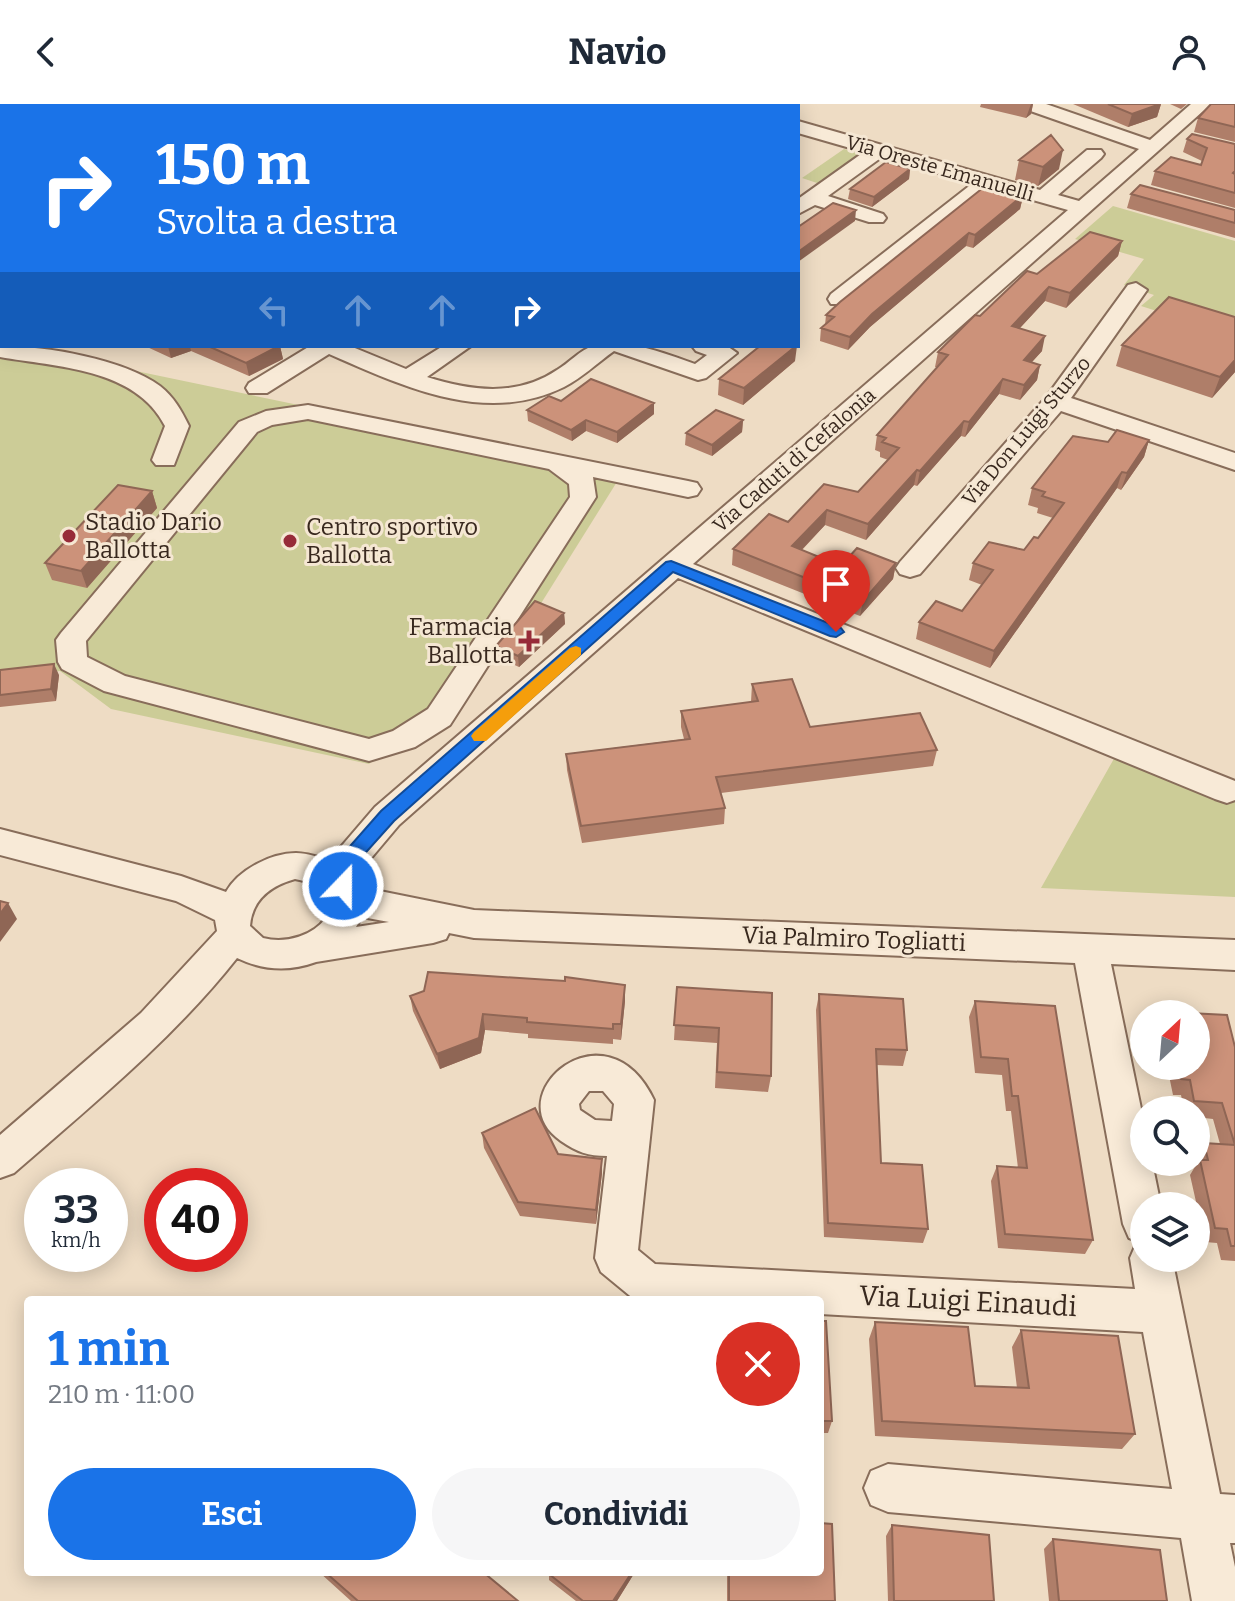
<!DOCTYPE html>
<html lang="it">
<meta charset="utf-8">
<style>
:root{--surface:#fff;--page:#f6f6f7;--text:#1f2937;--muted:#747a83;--accent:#1a73e8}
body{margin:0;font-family:Bitter,serif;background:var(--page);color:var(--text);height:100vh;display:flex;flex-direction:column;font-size:30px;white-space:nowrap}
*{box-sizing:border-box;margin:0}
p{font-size:26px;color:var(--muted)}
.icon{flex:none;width:44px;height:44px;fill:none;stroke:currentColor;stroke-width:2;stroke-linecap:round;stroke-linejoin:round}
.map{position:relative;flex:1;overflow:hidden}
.side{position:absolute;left:24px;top:1192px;width:800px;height:280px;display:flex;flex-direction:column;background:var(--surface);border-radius:8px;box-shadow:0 4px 20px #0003}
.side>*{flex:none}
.guide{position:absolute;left:0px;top:0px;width:800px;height:244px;box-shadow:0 4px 20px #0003;background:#1a73e8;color:#fff;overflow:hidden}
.needle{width:52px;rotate:26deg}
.buttons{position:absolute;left:1130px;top:896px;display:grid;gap:16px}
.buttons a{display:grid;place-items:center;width:80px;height:80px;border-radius:50%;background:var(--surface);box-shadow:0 4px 20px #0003;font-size:40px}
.speed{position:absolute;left:24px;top:1064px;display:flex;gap:16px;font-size:40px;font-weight:700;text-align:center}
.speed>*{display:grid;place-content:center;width:104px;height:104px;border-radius:50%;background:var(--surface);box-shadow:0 4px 20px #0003;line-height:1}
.speed small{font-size:20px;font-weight:400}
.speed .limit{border:12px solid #d22;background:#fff;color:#111}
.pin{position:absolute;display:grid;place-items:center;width:68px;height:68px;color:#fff;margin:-82px -34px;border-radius:50% 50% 50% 0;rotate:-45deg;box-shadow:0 0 8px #0007}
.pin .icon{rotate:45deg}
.me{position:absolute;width:88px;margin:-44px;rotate:22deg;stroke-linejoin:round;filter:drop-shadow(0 0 6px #0008)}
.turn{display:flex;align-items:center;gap:28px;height:168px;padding:0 24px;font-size:36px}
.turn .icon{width:104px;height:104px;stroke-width:2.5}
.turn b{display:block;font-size:56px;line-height:68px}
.lanes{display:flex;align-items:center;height:76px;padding:0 24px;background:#0003;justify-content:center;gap:40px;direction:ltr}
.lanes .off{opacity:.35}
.round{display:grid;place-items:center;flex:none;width:84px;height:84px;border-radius:42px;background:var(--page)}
.overview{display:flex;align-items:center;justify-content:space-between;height:136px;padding:0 24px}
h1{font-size:48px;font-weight:700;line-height:60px;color:var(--accent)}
.cta{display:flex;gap:16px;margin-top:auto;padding:16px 24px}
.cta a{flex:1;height:92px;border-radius:48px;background:var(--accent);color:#fff;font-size:32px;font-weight:700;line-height:92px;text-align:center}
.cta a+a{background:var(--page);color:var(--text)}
header{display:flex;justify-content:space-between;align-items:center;height:104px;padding:0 24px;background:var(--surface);font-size:36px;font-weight:700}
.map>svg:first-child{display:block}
.green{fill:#cccc97}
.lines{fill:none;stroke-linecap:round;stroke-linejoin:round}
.minor-casing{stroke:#886d5a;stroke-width:4}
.minor{fill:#f8ead7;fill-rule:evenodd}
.wall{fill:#af7e69}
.shaded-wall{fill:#8f6655}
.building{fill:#cc927a;stroke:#8f6655;stroke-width:2}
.route{fill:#1a73e8;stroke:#114b97;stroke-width:2}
.slow{fill:#f59e0b}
.poi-dot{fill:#972b39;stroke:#f5e7d3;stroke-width:3}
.labels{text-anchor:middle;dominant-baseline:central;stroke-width:6;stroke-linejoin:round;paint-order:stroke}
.far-street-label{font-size:20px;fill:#38281e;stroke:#f5e7d3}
.poi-label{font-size:24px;fill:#38281e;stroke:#f5e7d3;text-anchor:start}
.street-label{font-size:24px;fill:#38281e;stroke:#f5e7d3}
.near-street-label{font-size:28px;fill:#38281e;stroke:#f5e7d3}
</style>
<header><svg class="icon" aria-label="back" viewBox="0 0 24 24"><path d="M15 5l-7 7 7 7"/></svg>Navio<svg class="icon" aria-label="person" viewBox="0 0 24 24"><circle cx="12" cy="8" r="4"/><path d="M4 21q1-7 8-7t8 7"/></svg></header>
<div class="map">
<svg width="1235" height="1497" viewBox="0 0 1235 1497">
<rect width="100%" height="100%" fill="#eedcc4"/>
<path class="green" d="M844 45 862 50 820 80 802 74Z
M1113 102 1235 137V232L1141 202 1154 191 1124 181 1144 155 1075 135Z
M0 239 2 242H16L361 314 625 365 535 509 495 553 369 660 111 605 60 567 0 573Z
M1120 644 1235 690V793L1041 784Z"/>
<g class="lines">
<g class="minor-casing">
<path id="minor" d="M81 0H101L102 2H82Z
M141 0H164L140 2Z
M447 0H470L471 2H448Z
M498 0H521L522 2H499Z
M633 0H653L632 2Z
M708 0H732L733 2H709Z
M1019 0H1046L1150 36 1191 0H1211L693 460 1235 677V696L1227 699 1215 695 678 474 399 721 367 759 360 783 474 806 1235 836V866L1111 860 1144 1019V1058H1152L1161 1102H1144V1154H1172L1220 1390 1235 1391V1439H1230L1235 1463V1497H1192L1181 1434 888 1408 871 1401 864 1384 871 1367 888 1360 1172 1385 1143 1228 820 1210V1196H635L601 1168 595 1154 607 1052C588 1052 577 1048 561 1037 495 992 606 895 654 996L638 1146 655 1160 1135 1185 1130 1154 1136 1140 1140 1138 1129 1134 1123 1120 1075 859 474 834 449 829 446 835 433 839 316 858C289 868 262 866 237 854 173 935 92 1001 14 1069L0 1074V1031L141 909 217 827 215 816 176 797 0 751V725L181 772 226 788C238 766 271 749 296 749 307 749 322 754 333 757L339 745 375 703 1068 106 991 84 847 200H831L828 195 831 190 973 79 882 53 828 92 883 110 886 114 883 118H869L815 101 798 110V95L864 48 798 29V17L1040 86 1087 46H1101L1104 50 1101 54 1058 91 1079 97 1139 45 1022 4ZM295 775C366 789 315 847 263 834L250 822C252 796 270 782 295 775ZM362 813 389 818 356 823ZM589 987H603L614 1000 612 1017 595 1016 580 1006 579 1000Z
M2 46V58L0 59V47Z
M0 73 2 74V86L0 85Z
M0 108H2L0 121Z
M1136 179 1147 186 1071 294 1235 349V366L1061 307 920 470 910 473 900 470 896 464 900 458 1047 292 1128 181Z
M2 196V210L0 211V197Z
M0 239 2 242C46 242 123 255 160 282 174 293 181 306 189 322L174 361H156L152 356 165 322C136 264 56 263 0 253Z
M310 242H350L406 265 443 242H471L427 273C471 287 517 293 557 266 568 260 581 245 593 242 628 234 663 249 695 260L707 251 696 247 692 242H727L737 249 706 274 698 276 614 247C597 259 582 274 564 283 485 322 403 282 329 250L267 289H249L246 284 249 279Z
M308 301 688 377 697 379 701 385 697 391 688 393 593 373 596 393 450 621 415 643 369 657 104 587 62 565 58 558 56 536 61 529 239 318 266 307ZM308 315 549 365 569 380 570 393 428 605 393 627 369 635 125 572 87 553 86 537 257 328 272 321Z"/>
</g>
<use href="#minor" class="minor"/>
</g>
<path class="wall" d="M472 0H505V2H474Z
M981 0H1033L1031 10 1026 14 980 3Z
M1073 0H1161L1157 13 1128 23Z
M1170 0H1187L1181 5Z
M1235 0V38L1194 28 1198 14Z
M1187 35 1235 40V104L1151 81 1155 67 1201 61 1202 57 1183 48Z
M1019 56 1059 65 1038 82 1015 76Z
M910 65 909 75 872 103 848 95 850 85Z
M997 81 1025 84 1020 105 973 144 966 142 870 223 848 246 820 237 821 224 825 221 826 211Z
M1131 90 1235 106V134L1127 104Z
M1122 137 1118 152 1066 204 1045 197 1020 224 1042 247 1032 258 1040 261 1037 276 1020 296 999 290 965 333 961 332 917 382 914 381 866 436 825 421 802 446 841 462 896 459 893 475 860 512 732 461 733 445 788 418 858 388 888 356 880 353V348L875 346 877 331 937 263H935L938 248 980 212 1037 170Z
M1235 213V268L1212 294 1116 262 1122 241Z
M145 242H280L283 255 249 272 191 247 171 254Z
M795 257 743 301 718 291 719 275Z
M561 297 654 299V310L617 339 586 327 572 337 528 317 527 306Z
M743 316 742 328 712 352 685 341 686 329Z
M1149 336 1144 353 1121 386 1117 384 990 564 916 535 919 518 962 507 982 481 969 476 973 459 1024 446 1038 434 1053 414 1037 409 1038 404 1028 401 1032 384 1108 338Z
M152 387 157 404 87 484 52 476 45 459Z
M564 509 565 520 519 563 497 553 496 542Z
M0 566 59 571 56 597 0 603Z
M752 580 810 623 937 646 933 662 721 689 725 704 724 720 582 739 567 666 566 650 684 635 681 623V607L751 598Z
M677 883 771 972 768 988 715 984 717 939 674 936Z
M819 890 907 946 903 962 876 961 881 1059 928 1125 923 1139 824 1133 816 906Z
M410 892 625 897 621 936 613 935V940L528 934V930L485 926 481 949 440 965 413 907Z
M975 897 1055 902 1093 1136 1085 1150 998 1144 991 1077 997 1062 1018 1064 1011 1007H1006L1002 971 975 969 969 913Z
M1170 908 1227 911 1235 943V1157L1221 1156 1217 1139 1205 1138 1190 1071 1196 1061V1051L1204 1039 1220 1040 1213 1015 1196 1013V1006H1184L1181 991H1173L1167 962H1196V910H1169Z
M482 1029 558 1050 602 1055V1069L596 1120 520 1112 484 1044Z
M820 1217 832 1317 828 1329H820Z
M875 1218 975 1282 1017 1284 1012 1243 1021 1226 1135 1330 1122 1345 875 1332 869 1235Z
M892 1421 994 1497H888L886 1432Z
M1053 1435 1167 1497H1049L1044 1445Z
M319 1468H483L518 1497H351Z
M635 1468 617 1497H576L549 1476V1470Z
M727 1468H820L835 1497H727Z"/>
<path class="shaded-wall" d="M1031 0H1033L1031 10 1026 14Z
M1161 0 1157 13 1128 23 1132 10Z
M1063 46 1059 65 1038 82 1043 63Z
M910 65 909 75 872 103 874 93Z
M1025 84 1020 105 973 144 975 131Z
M856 106 855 117 798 158V148Z
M969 129 966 142 870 223 848 246 850 233 872 210Z
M1122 137 1118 152 1066 204 1070 189Z
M2 178V194L0 195V179Z
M1049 183 1045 197 1008 237 1012 222Z
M1045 232 1042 247 1020 271 1024 256Z
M168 242H190L191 247 171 254Z
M279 242H280L283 255 249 272 246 259Z
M796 242H797L795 257 743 301 744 284Z
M1235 256V268L1212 294 1220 273Z
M1040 261 1037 276 1020 296 1024 281Z
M1003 275 999 290 965 333 969 318Z
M654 299V310L617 339V328Z
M586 316V327L572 337 571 326Z
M743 316 742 328 712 352V341Z
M964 317 961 332 917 382 920 367Z
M1149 336 1144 353 1121 386 1127 369Z
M917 366 914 381 866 436 868 420Z
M1122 368 1117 384 990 564 994 547Z
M152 387 157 404 87 484 81 467Z
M827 406 825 421 790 458 792 442Z
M896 459 893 475 860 512 863 497Z
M564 509 565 520 519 563 518 552Z
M54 560 59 571 56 597 51 585Z
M8 799 17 815 0 838V810Z
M625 881V897L621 936V920Z
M483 910 485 926 481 949 440 965 437 950Z
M602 1055V1069L596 1120V1106Z
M632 1468H635L617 1497H613Z"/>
<path class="building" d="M1108 0H1160L1132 10Z
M1211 0H1235V23L1198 14Z
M1192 30 1235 40V67L1233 69 1235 70V89L1155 67 1171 53 1201 61 1207 44 1187 35Z
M1051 31 1063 46 1043 63 1019 56Z
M886 58 910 65 874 93 850 85Z
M1001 77 1025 84 1016 91 1022 92 975 131 969 129 872 210 850 233 821 224 834 213 826 211 840 198 989 79 997 81Z
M1140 81 1235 106V119L1131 90Z
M833 99 856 106 798 148V123Z
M0 123 2 124V178L0 179Z
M1090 128 1122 137 1070 189 1049 183 1012 222 1045 232 1024 256 1040 261 1024 281 1003 275 969 318 964 317 920 367 917 366 868 420 827 406 792 442 841 462 857 444 896 459 863 497 733 445 769 410 788 418 824 380 858 388 899 344 882 338 886 334 877 331 948 251 938 248 975 211 980 212 1027 167 1037 170Z
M1169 193 1235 213V256L1220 273 1122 241Z
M208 242H279L246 259Z
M760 242H796L744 284 719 275Z
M591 275 654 299 617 328 586 316 571 326 527 306 549 292 561 297Z
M716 306 743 316 712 341 686 329Z
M1117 326 1149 336 1127 369 1122 368 994 547 919 518 936 497 962 507 993 466 973 459 989 438 1024 446 1034 433 1038 434 1064 399 1042 392 1045 388 1032 384 1073 332 1108 338Z
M118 381 152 387 81 467 45 459Z
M535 497 564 509 518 552 496 542Z
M54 560 51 585 0 591V566Z
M792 575 810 623 920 609 937 646 716 673 725 704 581 722 566 650 690 635 681 607 758 597 752 580Z
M0 797 8 799 0 810Z
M428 868 565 877V873L625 881 621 920H613V925L527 918V914L483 910 479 934 437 950 410 892 424 887Z
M677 883 772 889 771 972 717 968 719 924 674 921Z
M819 890 903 895 907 946 876 945 881 1059 922 1061 928 1125 828 1119Z
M975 897 1055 902 1093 1136 1005 1130 997 1062 1027 1064 1018 992H1012L1008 955 981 953Z
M1170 908 1227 911 1235 943V1041L1222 999 1194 997 1190 976 1181 975 1178 962H1196V910H1171Z
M535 1004 558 1050 602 1055 596 1106 518 1098 482 1029Z
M1204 1039 1235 1041V1142H1231L1227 1125 1215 1124 1200 1056H1208Z
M820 1217H826L832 1317H820Z
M875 1218 968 1223 975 1282 1029 1284 1021 1226 1118 1232 1135 1330 882 1317Z
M820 1419 832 1420 835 1497H729V1468H820Z
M892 1421 989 1431 994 1497H894Z
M1053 1435 1160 1446 1167 1497H1059Z
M325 1468H483L518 1497H358Z
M550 1468H632L613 1497H583L549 1470Z"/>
<path class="route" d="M671 457 841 524 844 528 836 533 830 532 673 468 394 717 359 756 350 787H337L334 782 344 749 381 707 666 458Z"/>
<path class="slow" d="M576 542 581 544V551L486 637H474L471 632 474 628 570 544Z"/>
<g class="poi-dot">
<circle cx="69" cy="432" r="8"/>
<circle cx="290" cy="437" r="8"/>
<path d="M525 525h8v8h8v8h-8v8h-8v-8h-8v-8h8z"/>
</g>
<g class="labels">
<g class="far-street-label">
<text transform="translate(940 64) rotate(16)">Via Oreste Emanuelli</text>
<text transform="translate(1026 327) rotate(-50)">Via Don Luigi Sturzo</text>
<text transform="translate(794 356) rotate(-41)">Via Caduti di Cefalonia</text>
</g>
<g class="poi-label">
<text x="85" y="418">Stadio Dario<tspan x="85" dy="28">Ballotta</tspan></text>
<text x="306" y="423">Centro sportivo<tspan x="306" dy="28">Ballotta</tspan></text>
<text x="513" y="523" text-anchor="end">Farmacia<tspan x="513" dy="28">Ballotta</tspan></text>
</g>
<g class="street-label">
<text transform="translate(854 835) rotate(2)">Via Palmiro Togliatti</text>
</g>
<g class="near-street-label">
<text transform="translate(968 1197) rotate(3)">Via Luigi Einaudi</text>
</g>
</g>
</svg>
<div class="buttons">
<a><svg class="needle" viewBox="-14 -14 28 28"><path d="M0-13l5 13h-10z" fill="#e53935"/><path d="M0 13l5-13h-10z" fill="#747a83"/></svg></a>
<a><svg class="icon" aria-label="search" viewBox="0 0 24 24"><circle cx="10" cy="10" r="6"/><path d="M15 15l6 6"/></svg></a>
<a><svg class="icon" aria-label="layers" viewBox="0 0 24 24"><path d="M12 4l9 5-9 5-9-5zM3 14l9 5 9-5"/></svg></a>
</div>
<div class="speed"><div>33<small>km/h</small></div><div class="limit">40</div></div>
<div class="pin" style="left:836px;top:528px;background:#d93025"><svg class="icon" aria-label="arrive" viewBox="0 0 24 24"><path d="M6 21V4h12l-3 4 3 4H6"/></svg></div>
<svg class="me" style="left:343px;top:782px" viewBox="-20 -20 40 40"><circle r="17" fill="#1a73e8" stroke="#fff" stroke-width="3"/><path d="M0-11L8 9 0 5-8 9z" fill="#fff"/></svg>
<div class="guide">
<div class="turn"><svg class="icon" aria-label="right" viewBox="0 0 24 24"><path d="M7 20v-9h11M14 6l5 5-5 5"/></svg><div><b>150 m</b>Svolta a destra</div></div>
<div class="lanes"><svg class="icon off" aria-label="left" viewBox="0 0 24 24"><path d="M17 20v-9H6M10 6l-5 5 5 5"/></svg><svg class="icon off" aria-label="ahead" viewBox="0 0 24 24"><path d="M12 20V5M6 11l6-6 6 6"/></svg><svg class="icon off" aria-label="ahead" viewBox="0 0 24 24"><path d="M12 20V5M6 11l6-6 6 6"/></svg><svg class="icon" aria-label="right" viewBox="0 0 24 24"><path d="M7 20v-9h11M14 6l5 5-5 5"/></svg></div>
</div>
<section class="side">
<div class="overview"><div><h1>1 min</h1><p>210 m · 11:00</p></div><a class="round" style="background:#d93025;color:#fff"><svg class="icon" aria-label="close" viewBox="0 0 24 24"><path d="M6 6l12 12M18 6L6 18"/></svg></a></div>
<div class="cta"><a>Esci</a><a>Condividi</a></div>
</section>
</div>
